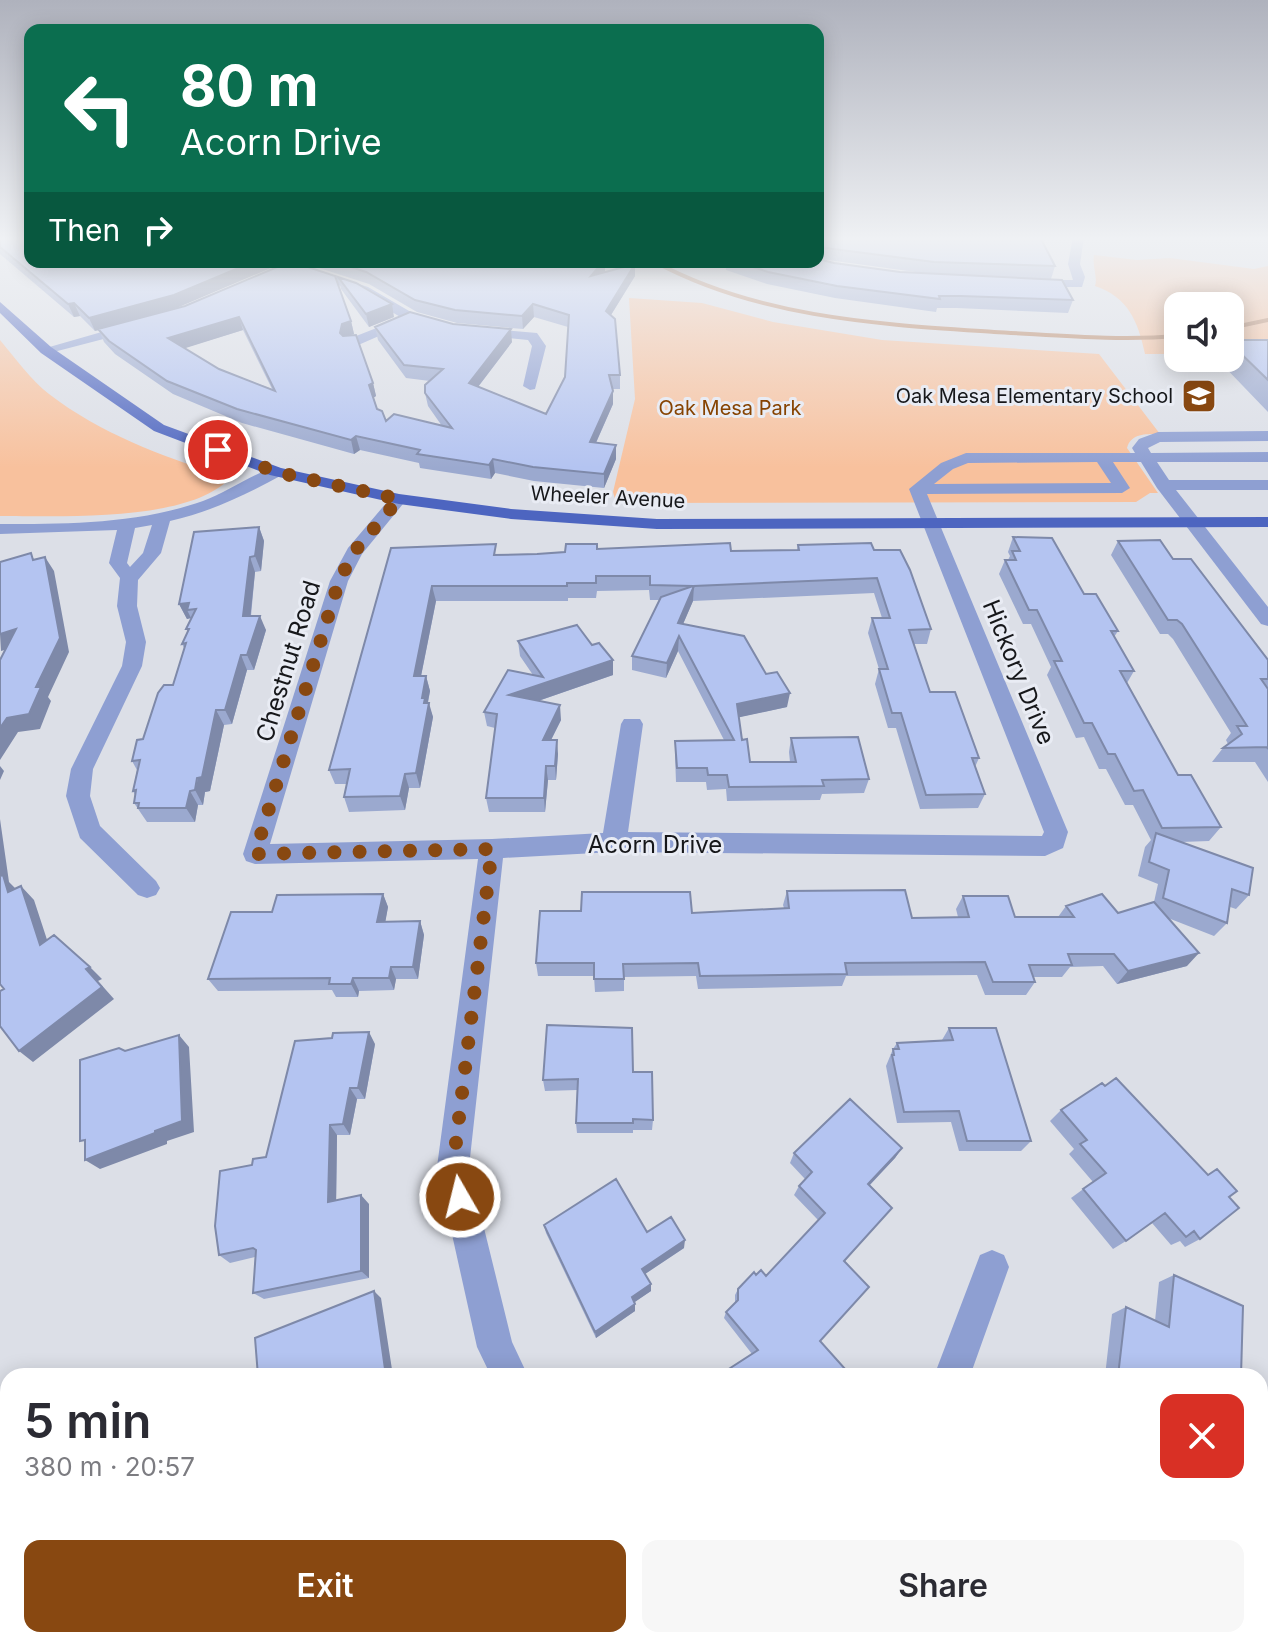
<!DOCTYPE html>
<meta charset="utf-8">
<style>
:root{--surface:#fff;--page:#f7f7f7;--text:#2b2b33;--muted:#7c7c81;--accent:#884811}
body{margin:0;font-family:Inter,sans-serif;background:var(--page);color:var(--text);height:100vh;display:flex;flex-direction:column;font-size:30px;white-space:nowrap}
*{box-sizing:border-box;margin:0}
p{font-size:26px;color:var(--muted)}
.icon{flex:none;width:44px;height:44px;fill:none;stroke:currentColor;stroke-width:2;stroke-linecap:round;stroke-linejoin:round}
.map{position:relative;flex:1;overflow:hidden}
.sheet{position:absolute;left:0px;top:1368px;width:1268px;height:280px;display:flex;flex-direction:column;background:var(--surface);border-radius:24px 24px 0 0;box-shadow:0 4px 20px #0003}
.sheet>*{flex:none}
.guide{position:absolute;left:24px;top:24px;width:800px;height:244px;border-radius:16px;box-shadow:0 4px 20px #0003;background:#0b6e4f;color:#fff;overflow:hidden}
.buttons{position:absolute;left:1164px;top:292px;display:grid;gap:16px}
.buttons a{display:grid;place-items:center;width:80px;height:80px;border-radius:16px;background:var(--surface);box-shadow:0 4px 20px #0003;font-size:40px}
.pin{position:absolute;display:grid;place-items:center;width:68px;height:68px;color:#fff;margin:-34px;border:4px solid #fff;border-radius:50%;box-shadow:0 2px 8px #0007}
.me{position:absolute;width:88px;margin:-44px;rotate:352deg;stroke-linejoin:round;filter:drop-shadow(0 0 6px #0008)}
.turn{display:flex;align-items:center;gap:28px;height:168px;padding:0 24px;font-size:36px}
.turn .icon{width:104px;height:104px;stroke-width:2.5}
.turn b{display:block;font-size:56px;line-height:68px}
.then{display:flex;align-items:center;height:76px;padding:0 24px;background:#0003;gap:16px;font-size:30px}
.round{display:grid;place-items:center;flex:none;width:84px;height:84px;border-radius:16px;background:var(--page)}
.overview{display:flex;align-items:center;justify-content:space-between;height:136px;padding:0 24px}
h1{font-size:48px;font-weight:600;line-height:60px}
.primary-button{display:flex;gap:16px;margin-top:auto;padding:16px 24px}
.primary-button a{flex:1;height:92px;border-radius:16px;background:var(--accent);color:#fff;font-size:32px;font-weight:600;line-height:92px;text-align:center}
.primary-button a+a{background:var(--page);color:var(--text)}
.map>svg:first-child{display:block}
.green{fill:#f8c19d}
.lines{fill:none;stroke-linecap:round;stroke-linejoin:round}
.stream{stroke:#b6815f;stroke-width:4}
.minor{fill:#8e9fd2;fill-rule:evenodd}
.major{fill:#4d65c0;fill-rule:evenodd}
.wall{fill:#9ba9cf;fill-rule:evenodd}
.shaded-wall{fill:#7e89a9}
.building{fill:#b4c4f1;stroke:#7e89a9;stroke-width:2;fill-rule:evenodd}
.route{stroke:#884811;stroke-width:14;stroke-dasharray:0 25.2}
.labels{text-anchor:middle;dominant-baseline:central;stroke-width:6;stroke-linejoin:round;paint-order:stroke}
.far-poi-label{font-size:20px;fill:#16171a;stroke:#e9ecf4;text-anchor:end}
.far-park-label{font-size:20px;fill:#864302;stroke:#e9ecf4}
.far-street-label{font-size:20px;fill:#16171a;stroke:#e9ecf4}
.street-label{font-size:24px;fill:#16171a;stroke:#e9ecf4}
</style>
<div class="map">
<svg width="1268" height="1648" viewBox="0 0 1268 1648">
<rect width="100%" height="100%" fill="#dcdfe7"/>
<path class="green" d="M1094 255 1137 260 1170 258 1254 269 1268 266V343L1230 348V306H1178V354H1145C1138 321 1128 297 1095 286 1098 278 1092 266 1094 255Z
M629 298 702 303 773 322 882 340 1099 354 1160 434C1146 434 1131 433 1127 448L1158 493H1150L1136 502 616 503 613 492 635 399Z
M0 340C15 358 31 380 49 394 101 434 160 455 220 475L226 482C181 522 59 516 0 516Z"/>
<g class="lines">
<path class="stream" d="M655 262C760 318 877 324 994 332 1056 335 1116 341 1178 336
M1230 328 1268 320"/>
<path class="minor" d="M1073 237H1084L1080 264 1085 277 1082 287H1029V281L1033 280H1073L1068 264Z
M306 267 368 287 416 315 439 324 433 328 411 322 356 346H346V340L402 318 360 293 302 272 300 270Z
M133 323 138 324V330L46 354 39 350Z
M481 328 537 333 546 346 535 389 530 390 523 386 532 346 528 340 476 335V329Z
M1268 431V441L1160 442 1148 448 1151 453 1268 452V462H1157L1169 480H1268V490H1176L1268 607V626L1261 624 1157 488 1141 462H1113L1130 488 1122 493 927 494 1068 832 1063 848 1045 856 614 852 503 858 469 1167 512 1342 528 1376H491L477 1347 437 1167 478 859 255 864 246 861 243 854 330 581 348 548 393 495H405L407 499 362 554 348 581 270 844 492 839 603 833 621 724 624 719H640L643 724 628 832 1042 836 1044 832 909 489 941 463 966 453H1135L1132 448 1139 439 1158 432ZM1097 462 1111 483 934 484 953 469 968 463Z
M276 467 282 469V475C246 495 210 512 170 521L161 553 138 580 137 606 146 642 142 666 93 769 90 796 100 826 156 881 160 888 156 895 147 898 138 895 80 838 66 796 71 769 122 666 126 642 117 606 120 578 109 563 117 530 0 534V524C68 524 138 524 203 501 228 492 251 474 276 467ZM152 525 143 553 130 567 127 563 135 528Z
M992 1250 1004 1255 1009 1267 970 1376H934L980 1255Z
M619 1640H662L665 1648H622Z
M795 1640H840L837 1648H792Z"/>
<path class="major" d="M0 302 51 347 164 425 281 468 399 494 511 509 657 519 1268 517V527L657 529 511 519 399 504 270 475 154 431 41 353 0 313Z"/>
</g>
<path class="wall" d="M0 237 179 307 351 321 354 334 349 336 373 383 376 396 373 398 377 409 386 421 442 426 428 406 425 393 430 381 406 378 378 340 375 327 512 342 478 387 546 414 565 377 568 327 534 317 523 329 457 323 417 312 369 284 310 265 309 262H605V272L635 276 611 315 620 375V389H612L613 404 596 443 616 445V459L604 488 534 481 495 473 491 479 420 468 419 463 360 450 354 454 242 423 173 394 115 354 104 342 99 330 95 331 80 316 74 317 0 254ZM243 330 272 389 219 369 184 348Z
M818 237H1052L1051 239H1040L1055 266 1051 279 973 276 1073 300 1068 313 957 308H937L936 312 835 298 767 284 726 270V267L711 262H818ZM821 259 923 273 900 272 834 263Z
M338 277 394 317 369 327 341 289Z
M1230 340H1268V412L1217 359 1230 358Z
M259 527 264 541 261 571 255 572 251 616 266 630 254 670H247L232 724 224 725 210 791 205 792 203 805H198L195 822H147L134 803 135 795 133 791 137 770 132 761 173 685 184 648 182 644 188 632 186 629 191 618 187 619 179 604Z
M1013 537 1084 594 1118 631 1114 637 1134 671 1127 683 1178 775 1221 827 1209 841 1181 842 1249 895 1236 909 1230 907 1227 923 1214 936 1168 918 1187 966 1117 984 1103 966 1070 967 1062 977H1034L1035 982 1026 995H985L977 975 846 976 842 986 698 989 696 976 624 977V991L595 992 594 976H538L536 963 692 913 784 908 783 905 787 891 912 918 958 917 956 909 963 896 1015 917H1058L1066 906 1118 913 1154 902 1158 884 1138 876 1145 847 1151 840 1133 805H1125L1106 769H1099L1084 737 1076 738 1047 675 1051 667 1031 624H1023L999 574 1005 560H1008L1010 556 1008 552Z
M1118 541 1173 559 1268 660V782L1255 762H1212L1223 748 1228 744 1226 740 1231 733 1173 639 1168 634H1160L1111 555Z
M798 545 874 550 931 629 927 644H914L930 692 979 758 975 767 985 794 978 808 920 809 896 728H888L875 684 879 669 868 633 872 618H882L874 593 693 601 683 624 766 674 787 707 739 717 742 740 750 762H790L789 752 791 738 869 779 864 793 822 794 820 800 727 801 726 789 707 790 706 782H676L675 755V741L724 740 678 651 666 678 632 670V656L660 600H650L649 590 597 591 596 598H568V601H436L421 676H426L430 691 428 703 433 717 420 788H409L405 810 349 812 344 797 347 784H335L329 770 391 548 497 554H537L597 549 731 551 797 550Z
M518 641 592 645 613 660V675L538 701 561 720 551 740 558 754 556 780H548L545 812H489L486 798 495 728 487 726 484 712 533 675 520 656Z
M383 894 388 907 385 922 420 921 424 935 418 979H396L394 990 359 991 358 997H336L332 990 218 991 208 979 272 912Z
M949 1028 1031 1141 1021 1151H959L951 1122 897 1123 886 1066 893 1049 897 1043 942 1040Z
M375 1044 365 1099H357L350 1135H337L336 1200 369 1204V1278L264 1299 253 1293 255 1257 230 1263 219 1255 252 1165 266 1157Z
M633 1072 653 1120 652 1130H633V1133H577L576 1123 577 1090 545 1091 543 1080Z
M1061 1110 1229 1197 1200 1239 1185 1247 1180 1241 1171 1245 1152 1223 1126 1241 1113 1249 1071 1198 1093 1182 1069 1154 1074 1149 1050 1121Z
M902 1148 895 1158 870 1185 892 1208 845 1261 869 1287 752 1354 724 1318 726 1312 735 1303V1295L738 1289 756 1275 766 1276 818 1220 794 1195 799 1186 805 1179 790 1163 794 1153Z
M544 1225 647 1232 684 1248 645 1274 651 1284V1291L634 1302 635 1311 596 1338 546 1233Z
M1174 1275 1241 1376H1105L1112 1314 1126 1307 1155 1321 1159 1282Z
M994 1640H1022L1032 1648H992Z
M1042 1640H1142L1140 1648H1040Z"/>
<path class="shaded-wall" d="M253 262H285L179 307 95 331 89 318Z
M603 262H605V272L591 276Z
M635 264V276L606 323V311Z
M74 303 80 316 74 317 68 304Z
M392 304 394 317 369 327 366 314Z
M533 304 534 317 523 329 522 316Z
M239 317 243 330 173 352 168 338Z
M351 321 354 334 345 337 340 333 342 324Z
M511 329 512 342 471 396 469 383Z
M373 383 376 396 373 398 369 385Z
M613 391V404L590 456V442Z
M356 436 360 450 354 454 351 440Z
M616 445V459L604 488V474Z
M493 459 495 473 491 479 489 465Z
M259 527 264 541 261 571 255 556Z
M45 557 54 571 69 652 48 697 51 701 40 729 18 732 0 760V728L7 718 36 687Z
M250 557 255 572 249 630 243 616Z
M432 586 436 601 418 691 414 676Z
M694 586 693 601 677 638 678 623Z
M189 603 187 610 191 618 187 619 179 604Z
M260 616 266 630 254 670 247 655Z
M16 629 26 644 1 651 0 634Z
M679 636 678 651 666 678 667 663Z
M241 655 247 670 232 724 225 710Z
M613 660V675L512 710 509 695Z
M426 676 430 691 427 706 429 703 433 717 420 788 416 773 422 698Z
M790 693 787 707 736 718 737 704Z
M560 705 561 720 544 754 543 740Z
M216 710 224 725 210 791 205 792 203 805 195 790Z
M557 740 558 754 556 780 555 766Z
M0 766 4 771 0 780Z
M546 766 548 780 545 812 544 798Z
M405 774 409 788 405 810 400 796Z
M190 791 198 805 195 822 186 808Z
M0 819 9 882 16 889 8 892 0 881Z
M21 886 34 900 53 958 40 945Z
M383 894 388 907 383 935 377 922Z
M420 921 424 935 418 979 413 967Z
M1199 953 1187 966 1117 984 1128 971Z
M90 967 102 979 98 981 114 999 33 1062 19 1051 86 969Z
M391 967 396 979 394 990 389 978Z
M353 978 359 991 358 997 351 984Z
M369 1032 375 1044 365 1099 358 1088Z
M179 1035 189 1047 194 1132 167 1141V1144L100 1169 85 1160 155 1131Z
M350 1088 357 1099 350 1135 343 1124Z
M330 1125 337 1135 336 1211 328 1202Z
M902 1148 895 1158 862 1193 868 1184Z
M361 1195 369 1204V1278L361 1271Z
M685 1240 684 1248 642 1276V1269Z
M651 1284V1291L632 1304V1297Z
M374 1291 381 1298 393 1376H386Z
M635 1304V1311L596 1338 595 1332Z
M381 1640H385L376 1648H371Z
M471 1640H478L481 1648H474Z"/>
<path class="building" d="M0 237H30V262H253L174 295 89 318 74 303 68 304 0 247Z
M818 237H1040L1055 266 934 262 818 247Z
M818 259 834 263 900 272 1062 280 1073 300 961 296H939L940 299 837 286 768 272 738 262H818Z
M289 262H293L335 276 351 321 342 324 340 333 343 336 356 335 373 383 369 385 377 409 382 411 386 421 394 414 452 428 425 393V385L443 369 404 365 375 327 410 312 453 324 511 329 469 383 546 414 565 377 569 315 533 304 522 316 455 310 415 300 366 272 336 262H603L591 276 635 264 606 311 615 319 620 375H609L613 391 590 442 616 445 604 474 533 467 493 459 489 465 417 454 420 450 356 436 351 440 237 409 167 381 109 341 98 329 185 306ZM239 317 275 391 219 369 168 338Z
M338 277 356 283 392 304 366 314Z
M1230 340H1268V380L1230 343Z
M259 527 255 556 250 557 243 616H260L247 655H241L225 710H216L202 777 197 778 195 790 190 791 186 808H138L139 803H134L136 790 133 791 140 760 132 761 137 740 143 739 158 693 164 685H173L186 643 182 644 189 629H186L196 609 187 610 189 603 179 604 194 532Z
M1013 537 1052 538 1084 594H1096L1118 631H1111L1134 671H1120L1178 775H1191L1221 827 1162 828 1143 790 1134 791 1115 754H1108L1092 723H1084L1054 661H1062L1037 610H1029L1005 560H1016L1012 551H1020Z
M1160 540 1173 559H1191L1268 660V679H1261L1268 689V749L1267 747 1223 748 1242 734 1237 726H1247L1182 624 1177 620H1168L1118 541Z
M730 543 731 551 799 550 798 545 871 543 874 550H900L910 570 931 629 909 630 930 692H955L979 758H972L985 794 926 795 901 713H892L879 669H888L872 618H890L877 578 694 586 678 623 744 636 766 674 777 672 790 693 737 704 742 740 747 739 750 762H796L791 738 858 737 869 779 822 780 824 786 729 787 727 775H708L707 768H677L675 741 734 740 679 636 667 663 632 656 661 597 693 586 650 585V576H596V583H567V586H432L414 676H426L422 698H425L424 703H429L416 773 405 774 400 796 344 797 350 769 329 770 391 548 496 544 494 555 537 554 565 552 566 544H597V549Z
M31 553 33 560 45 557 60 638 36 687H41L29 714 7 718 0 728V660L16 629 0 634V562Z
M577 625 592 645 599 643 613 660 509 695 560 705 543 740H557L555 766H546L544 798H486L497 714 484 712 508 670 543 677 518 641Z
M1156 833 1253 868 1249 895 1232 889 1227 923 1163 898 1169 870 1149 862Z
M3 875 8 892 21 886 40 945 54 935 90 967 86 969 102 987 19 1051 0 1026V991L4 989 0 984V876Z
M905 890 912 918 969 917 963 896H1008L1015 917H1074L1066 906 1102 894 1118 913 1154 902 1199 953 1128 971 1114 954H1068L1072 965H1029L1035 982H993L985 962 845 963 847 974 700 976 698 963 623 964 624 979H594V963H536L540 911H581L582 892H690L692 913 789 908 787 891Z
M383 894 377 922 420 921 413 967H391L389 978H353L351 984H329L330 978 208 979 231 912H272L277 895Z
M547 1025 632 1028 633 1072H652L653 1120 633 1119V1123H576L578 1079 543 1080Z
M949 1028H996L1031 1141H967L959 1111 904 1112 892 1055H894L893 1049H899L897 1043 953 1040Z
M369 1032 358 1088H350L343 1124 330 1125 328 1202 361 1195V1271L253 1293 256 1250 253 1248 219 1255 215 1226 220 1171 252 1165 253 1159 266 1157 295 1041 332 1038 333 1033Z
M179 1035 182 1121 155 1131V1133L85 1160V1140L80 1141V1060L119 1048 125 1051Z
M1116 1078 1208 1175 1217 1169 1237 1191 1229 1197 1239 1208 1200 1239 1194 1231 1186 1237 1165 1213 1126 1241 1083 1189 1106 1173 1080 1144 1087 1140 1061 1110 1102 1083 1105 1086Z
M850 1099 902 1148 868 1184 892 1208 844 1261 869 1287 820 1341 846 1370 841 1376H718L758 1350 726 1312 738 1300V1289L754 1272 756 1275 761 1270 766 1276 825 1213 799 1186 812 1172 794 1153Z
M616 1179 647 1232 671 1217 685 1240 642 1269 651 1284 632 1297 635 1304 595 1332 544 1225Z
M1174 1275 1243 1306 1241 1376H1118L1126 1307 1169 1327Z
M374 1291 386 1376H258L255 1338Z
M304 1640H381L371 1648H306Z
M471 1640 474 1648H462Z
M1008 1640H1022L1032 1648H1006Z
M1057 1640H1142L1140 1648H1055Z"/>
<linearGradient id="sky" x2="0" y2="1"><stop stop-color="#afb2bd"/><stop offset="0.51" stop-color="#eff1f4"/><stop offset="1" stop-color="#eff1f4" stop-opacity="0"/></linearGradient>
<rect width="1268" height="468" fill="url(#sky)"/>
<g class="lines">
<path class="route" d="M218 450 276 472 399 499 354 552 339 581 255 854 492 849 453 1167 460 1197"/>
</g>
<defs>
<g id="school-square" transform="scale(1.8)"><rect x="-9" y="-9" width="18" height="18" rx="4" fill="#884811" stroke="#e9ecf4"/><path d="M0-5L7-2L0 1L-7-2ZM-4 1L0 2.5L4 1V4Q0 6-4 4Z" fill="#fff"/></g>
</defs>
<g fill-rule="evenodd">
<use href="#school-square" x="1199" y="396"/>
</g>
<g class="labels">
<g class="far-poi-label">
<text x="1173" y="396">Oak Mesa Elementary School</text>
</g>
<g class="far-park-label">
<text x="730" y="408">Oak Mesa Park</text>
</g>
<g class="far-street-label">
<text transform="translate(608 497) rotate(3)">Wheeler Avenue</text>
</g>
<g class="street-label">
<text transform="translate(288 661) rotate(-73)">Chestnut Road</text>
<text transform="translate(1019 672) rotate(68)">Hickory Drive</text>
<text x="655" y="844">Acorn Drive</text>
</g>
</g>
</svg>
<div class="buttons">
<a><svg class="icon" aria-label="sound" viewBox="0 0 24 24"><path d="M4 9h4l5-4v14l-5-4H4zM17 9q2 3 0 6"/></svg></a>
</div>
<div class="pin" style="left:218px;top:450px;background:#d93025"><svg class="icon" aria-label="arrive" viewBox="0 0 24 24"><path d="M6 21V4h12l-3 4 3 4H6"/></svg></div>
<svg class="me" style="left:460px;top:1197px" viewBox="-20 -20 40 40"><circle r="17" fill="#884811" stroke="#fff" stroke-width="3"/><path d="M0-11L8 9 0 5-8 9z" fill="#fff"/></svg>
<div class="guide">
<div class="turn"><svg class="icon" aria-label="left" viewBox="0 0 24 24"><path d="M17 20v-9H6M10 6l-5 5 5 5"/></svg><div><b>80 m</b>Acorn Drive</div></div>
<div class="then">Then<svg class="icon" aria-label="right" viewBox="0 0 24 24"><path d="M7 20v-9h11M14 6l5 5-5 5"/></svg></div>
</div>
<section class="sheet">
<div class="overview"><div><h1>5 min</h1><p>380 m · 20:57</p></div><a class="round" style="background:#d93025;color:#fff"><svg class="icon" aria-label="close" viewBox="0 0 24 24"><path d="M6 6l12 12M18 6L6 18"/></svg></a></div>
<div class="primary-button"><a>Exit</a><a>Share</a></div>
</section>
</div>
